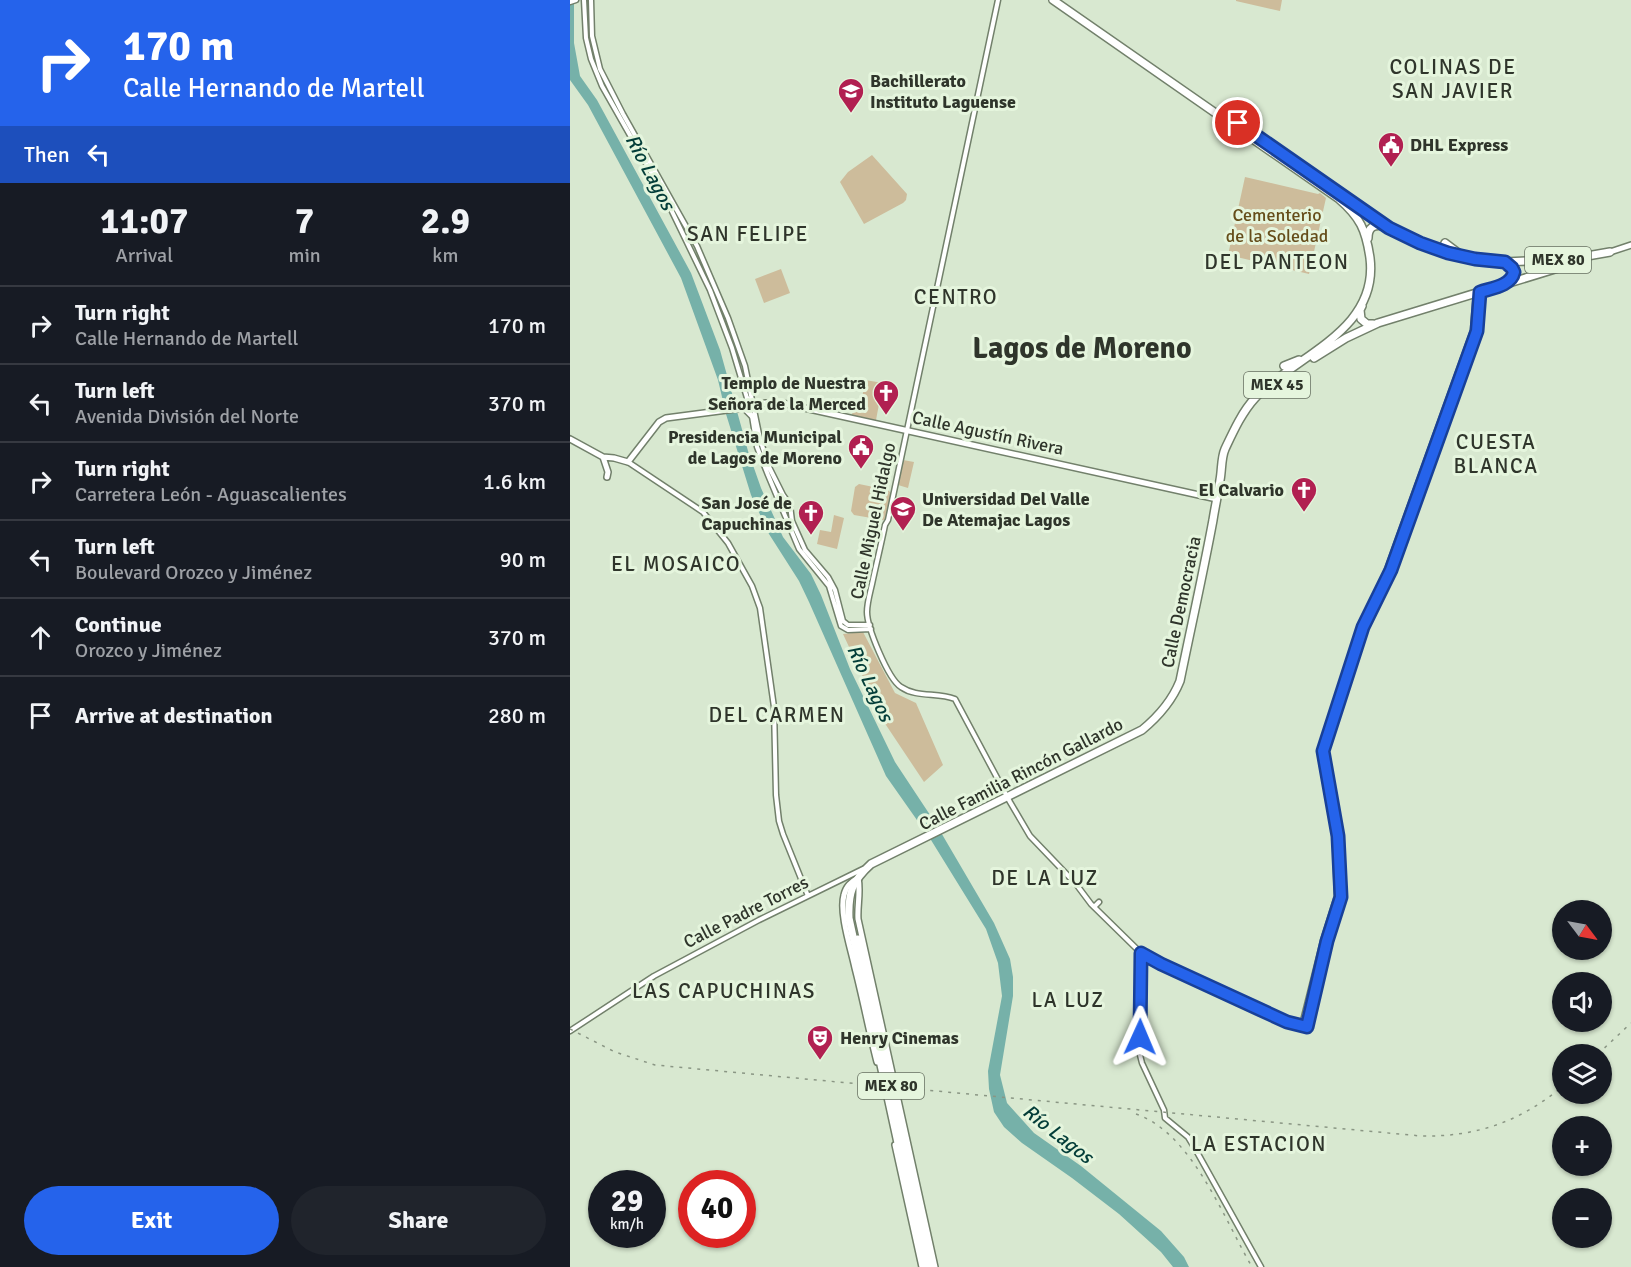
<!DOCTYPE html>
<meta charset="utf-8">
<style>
:root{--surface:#171b24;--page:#20242c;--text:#f1f3f6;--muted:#9ea1a6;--line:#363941;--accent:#2563eb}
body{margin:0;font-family:Signika,sans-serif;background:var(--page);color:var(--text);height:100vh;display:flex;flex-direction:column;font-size:22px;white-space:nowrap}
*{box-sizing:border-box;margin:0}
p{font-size:20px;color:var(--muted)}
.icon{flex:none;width:33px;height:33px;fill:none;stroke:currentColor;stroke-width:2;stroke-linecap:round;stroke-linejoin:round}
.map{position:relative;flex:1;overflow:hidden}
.side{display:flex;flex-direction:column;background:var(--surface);width:570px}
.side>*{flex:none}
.hud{background:#2563eb;color:#fff;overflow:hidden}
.needle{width:39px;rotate:122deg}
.buttons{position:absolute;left:982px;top:900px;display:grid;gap:12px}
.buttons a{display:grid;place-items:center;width:60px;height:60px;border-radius:50%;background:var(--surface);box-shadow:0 2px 4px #0004;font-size:30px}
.speed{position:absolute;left:18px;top:1170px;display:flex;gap:12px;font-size:30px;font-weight:700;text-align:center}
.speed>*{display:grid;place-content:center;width:78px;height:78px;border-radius:50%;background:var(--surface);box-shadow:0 2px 4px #0004;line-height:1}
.speed small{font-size:15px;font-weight:400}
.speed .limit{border:9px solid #d22;background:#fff;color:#111}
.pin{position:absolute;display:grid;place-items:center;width:51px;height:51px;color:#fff;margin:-26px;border:3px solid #fff;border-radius:50%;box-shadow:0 2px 6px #0007}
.me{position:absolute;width:66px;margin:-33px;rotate:1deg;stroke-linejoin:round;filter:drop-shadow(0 0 4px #0008)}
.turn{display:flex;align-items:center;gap:21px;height:126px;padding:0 24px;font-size:27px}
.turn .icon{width:78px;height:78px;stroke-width:2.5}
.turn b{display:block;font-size:42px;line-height:51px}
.then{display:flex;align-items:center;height:57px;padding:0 24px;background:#0003;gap:12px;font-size:22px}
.eta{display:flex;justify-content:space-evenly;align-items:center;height:102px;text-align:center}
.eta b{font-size:36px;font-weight:700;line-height:42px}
.cta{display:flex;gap:12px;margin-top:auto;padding:12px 24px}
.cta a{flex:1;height:69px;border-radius:36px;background:var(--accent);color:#fff;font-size:24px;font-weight:700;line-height:69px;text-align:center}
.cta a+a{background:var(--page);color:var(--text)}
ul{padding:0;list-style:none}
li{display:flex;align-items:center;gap:18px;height:78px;padding:0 24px;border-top:2px solid var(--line)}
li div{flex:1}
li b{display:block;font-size:22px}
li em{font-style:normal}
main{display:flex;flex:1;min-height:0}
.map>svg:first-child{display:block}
.green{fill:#cdbc9b}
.water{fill:#76b1a9}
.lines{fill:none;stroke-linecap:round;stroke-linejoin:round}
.minor-casing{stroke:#72806b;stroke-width:7}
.major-casing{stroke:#72806b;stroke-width:8}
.highway-casing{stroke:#72806b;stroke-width:10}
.minor{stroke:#fff;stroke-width:4}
.major{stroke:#fff;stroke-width:5}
.highway{stroke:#fff;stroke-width:7}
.rail{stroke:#8a9684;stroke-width:1.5;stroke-dasharray:3 6;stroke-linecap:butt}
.route-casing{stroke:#184099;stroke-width:15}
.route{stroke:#2563eb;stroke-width:10}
.labels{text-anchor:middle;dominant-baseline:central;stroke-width:6;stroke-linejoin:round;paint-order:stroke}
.shield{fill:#e5f5dd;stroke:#666f60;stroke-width:1.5}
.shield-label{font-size:16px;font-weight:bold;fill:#2f352b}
.poi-label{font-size:18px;font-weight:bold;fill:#2f352b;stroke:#e5f5dd;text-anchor:start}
.park-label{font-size:18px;fill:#654d1a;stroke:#e5f5dd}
.street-label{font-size:18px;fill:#2f352b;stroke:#e5f5dd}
.water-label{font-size:20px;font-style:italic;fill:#033d38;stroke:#e5f5dd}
.quarter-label{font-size:21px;letter-spacing:1.5px;fill:#2f352b;stroke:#e5f5dd}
.town-label{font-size:30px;font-weight:bold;fill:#2f352b;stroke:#e5f5dd}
</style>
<main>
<section class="side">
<div class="hud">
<div class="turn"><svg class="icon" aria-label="right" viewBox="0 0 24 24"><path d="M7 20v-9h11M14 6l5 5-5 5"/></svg><div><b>170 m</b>Calle Hernando de Martell</div></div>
<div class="then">Then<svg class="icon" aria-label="left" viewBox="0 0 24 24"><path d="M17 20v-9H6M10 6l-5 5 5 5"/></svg></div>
</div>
<div class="eta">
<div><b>11:07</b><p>Arrival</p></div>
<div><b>7</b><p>min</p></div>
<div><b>2.9</b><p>km</p></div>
</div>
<ul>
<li><svg class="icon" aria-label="right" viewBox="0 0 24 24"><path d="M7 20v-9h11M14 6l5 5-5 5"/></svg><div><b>Turn right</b><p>Calle Hernando de Martell</p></div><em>170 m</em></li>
<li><svg class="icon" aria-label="left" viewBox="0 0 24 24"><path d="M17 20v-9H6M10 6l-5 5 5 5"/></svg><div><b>Turn left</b><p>Avenida División del Norte</p></div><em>370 m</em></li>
<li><svg class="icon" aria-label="right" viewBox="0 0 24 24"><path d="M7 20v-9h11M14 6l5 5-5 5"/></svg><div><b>Turn right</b><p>Carretera León - Aguascalientes</p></div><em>1.6 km</em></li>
<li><svg class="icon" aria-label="left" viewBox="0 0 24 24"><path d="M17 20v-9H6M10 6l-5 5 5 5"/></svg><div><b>Turn left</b><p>Boulevard Orozco y Jiménez</p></div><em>90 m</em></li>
<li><svg class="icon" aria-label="ahead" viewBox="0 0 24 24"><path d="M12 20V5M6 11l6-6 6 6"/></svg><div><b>Continue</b><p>Orozco y Jiménez</p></div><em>370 m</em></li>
<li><svg class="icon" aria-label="arrive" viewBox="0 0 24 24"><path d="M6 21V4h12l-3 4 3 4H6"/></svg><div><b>Arrive at destination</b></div><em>280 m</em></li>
</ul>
<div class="cta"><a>Exit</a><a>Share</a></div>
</section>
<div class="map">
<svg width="1061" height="1267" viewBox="0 0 1061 1267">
<rect width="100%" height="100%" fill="#d8e8d0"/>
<path class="green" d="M666 0H712L710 11 666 1Z
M302 155 337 194 336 200 333 203 294 224 270 182 278 172Z
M675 177 748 194 750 193 756 198 739 274 658 255Z
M211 269 220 293 194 303 185 279Z
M295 380 313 383 306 420 282 415 284 404 291 405Z
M333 460 344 462 338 488 328 485Z
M289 484 318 490 321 493 316 519 313 520 284 515 281 511 285 487Z
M264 515 274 518 267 549 247 544 250 530 261 532Z
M293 632 325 693 346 703 373 765 354 782 314 722 273 634Z"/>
<path class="water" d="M0 0H4V43L10 76 27 100 121 273 150 350 178 451 191 488 213 537 241 574 251 595 280 669 325 762 366 824 424 923 440 959 443 977V996L430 1075 437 1103 464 1133 511 1166 591 1231 614 1257 619 1267H603L591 1252 549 1214 502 1178 452 1143 434 1127 424 1112 419 1089 418 1071 432 996 428 963 416 929 361 840 316 776 239 602 229 581 199 534 181 495 156 414 148 380 111 278 18 105 0 80Z"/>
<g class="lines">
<g class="minor-casing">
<path id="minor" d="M14 0 16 38 21 59 32 86 95 197 140 290 162 348 180 408
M21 0 22 36 30 69 53 114 127 246 158 318 175 366 190 439 199 467 213 495 220 505 222 521 235 550 258 577 265 590 273 621 278 625H300
M428 0 318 520 315 525C311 545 306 565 302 584 300 593 297 603 297 612 297 627 318 679 331 687 347 698 367 692 385 699L440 802 460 836 506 884 521 904 571 953 591 964 717 1022 737 1027 757 941 771 897 768 836 753 751
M0 2 6 0
M182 416 187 447 198 475 229 549 259 586 271 626 278 630 301 629
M58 462 133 512 158 543 182 586 190 608 204 707 206 795 209 821 213 834 238 896
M212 506a4 4 0 1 1 8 0a4 4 0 1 1-8 0Z
M812 589 821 570 907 331 910 292
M752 752 793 627 809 592 903 331 906 294
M524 907 529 902
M571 953 570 1055 572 1063 594 1110 595 1118 618 1137 627 1152 691 1267
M732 1025 753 941 767 896 765 836 751 759
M0 1031 84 976 189 920 293 869"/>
</g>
<g class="major-casing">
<path id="major" d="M1040 252 1061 245
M178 399 173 407 182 416
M0 439 33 457 44 458 58 462 89 422 96 418 180 407 195 403H212L647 499
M33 457 38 472 37 477
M307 1062C299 1031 293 999 285 968 281 949 269 913 274 895 276 886 281 882 288 878 291 891 287 906 288 919L365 1267
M325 1145 352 1267"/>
</g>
<g class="highway-casing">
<path id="highway" d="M678 130 819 228 852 244 878 253 905 259 935 262 1000 259 1040 252
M798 238C798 227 804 224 814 226
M875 243 891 255
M935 262 942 268 944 272 941 280 936 283
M792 306 790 310 791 319 797 324H803
M744 358 776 338 808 323 1011 261
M714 366 729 360
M288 939 320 1080
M323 1094 361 1267
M355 1267 279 918C278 893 282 881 301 864L572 730C589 716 602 701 610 681 621 627 633 574 643 520 645 507 648 494 650 480 652 470 651 458 655 449 663 432 672 412 685 398 726 355 809 331 800 258 796 230 790 217 769 199L483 0"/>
</g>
<use href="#minor" class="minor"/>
<use href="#major" class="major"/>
<use href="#highway" class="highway"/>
<path class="rail" d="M0 1029 45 1052 85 1065 851 1136C906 1137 950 1122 993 1086
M1028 1054 1061 1023
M566 1114C622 1133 654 1219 682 1267"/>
</g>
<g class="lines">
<g class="route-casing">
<path id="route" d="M570 1037 571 953 591 964 717 1022 737 1027 757 941 771 897 768 836 753 751 793 627 821 570 907 331 910 292C922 288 941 286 944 272L942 268 935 262 905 259 878 253 850 243 819 228 668 123"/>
</g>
<use href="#route" class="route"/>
</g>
<defs>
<g id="university-pin" transform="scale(1.35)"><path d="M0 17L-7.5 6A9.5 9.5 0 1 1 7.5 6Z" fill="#b12051" stroke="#e5f5dd"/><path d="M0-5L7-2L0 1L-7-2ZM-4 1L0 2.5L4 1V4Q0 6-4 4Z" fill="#fff"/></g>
<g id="civic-pin" transform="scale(1.35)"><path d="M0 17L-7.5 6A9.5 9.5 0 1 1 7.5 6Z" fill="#b12051" stroke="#e5f5dd"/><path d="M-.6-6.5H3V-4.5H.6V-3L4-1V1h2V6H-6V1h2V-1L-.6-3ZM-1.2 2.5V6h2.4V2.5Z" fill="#fff"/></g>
<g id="church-pin" transform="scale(1.35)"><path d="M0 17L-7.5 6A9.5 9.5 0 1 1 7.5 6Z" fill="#b12051" stroke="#e5f5dd"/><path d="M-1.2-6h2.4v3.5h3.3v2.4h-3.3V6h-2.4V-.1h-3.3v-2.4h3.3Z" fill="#fff"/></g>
<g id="theatre-pin" transform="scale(1.35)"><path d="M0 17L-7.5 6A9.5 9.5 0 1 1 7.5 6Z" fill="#b12051" stroke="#e5f5dd"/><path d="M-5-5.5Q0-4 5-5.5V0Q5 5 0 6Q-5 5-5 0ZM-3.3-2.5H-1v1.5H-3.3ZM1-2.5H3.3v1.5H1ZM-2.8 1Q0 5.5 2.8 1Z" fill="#fff"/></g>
</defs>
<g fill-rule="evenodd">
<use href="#university-pin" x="281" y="91"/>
<use href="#civic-pin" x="821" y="145"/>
<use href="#church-pin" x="316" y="393"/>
<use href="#civic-pin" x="291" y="447"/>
<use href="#church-pin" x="734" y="490"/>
<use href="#university-pin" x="333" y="509"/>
<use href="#church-pin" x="241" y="513"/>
<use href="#theatre-pin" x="250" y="1038"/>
</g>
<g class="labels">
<g class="shield">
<rect x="955" y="247" width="66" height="26" rx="4.5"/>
<rect x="674" y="372" width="66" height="26" rx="4.5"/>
<rect x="288" y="1073" width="66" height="26" rx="4.5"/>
</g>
<g class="shield-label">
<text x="988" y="260">MEX 80</text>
<text x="707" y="385">MEX 45</text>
<text x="321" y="1086">MEX 80</text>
</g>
<g class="poi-label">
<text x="300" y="81">Bachillerato<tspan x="300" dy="21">Instituto Laguense</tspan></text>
<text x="840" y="145">DHL Express</text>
<text x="296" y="383" text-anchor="end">Templo de Nuestra<tspan x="296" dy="21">Señora de la Merced</tspan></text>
<text x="272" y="437" text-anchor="end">Presidencia Municipal<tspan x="272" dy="21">de Lagos de Moreno</tspan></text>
<text x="714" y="490" text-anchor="end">El Calvario</text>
<text x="352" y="499">Universidad Del Valle<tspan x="352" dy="21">De Atemajac Lagos</tspan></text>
<text x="222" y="503" text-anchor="end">San José de<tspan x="222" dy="21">Capuchinas</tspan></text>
<text x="270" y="1038">Henry Cinemas</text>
</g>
<g class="park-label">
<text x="707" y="215">Cementerio<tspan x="707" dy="21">de la Soledad</tspan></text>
</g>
<g class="street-label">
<text transform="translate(418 433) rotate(12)">Calle Agustín Rivera</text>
<text transform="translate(303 521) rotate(-78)">Calle Miguel Hidalgo</text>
<text transform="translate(611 602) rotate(-78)">Calle Democracia</text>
<text transform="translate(451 774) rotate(-27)">Calle Familia Rincón Gallardo</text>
<text transform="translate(176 912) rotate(-27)">Calle Padre Torres</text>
</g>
<g class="water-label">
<text transform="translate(80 172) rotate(62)">Río Lagos</text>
<text transform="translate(300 683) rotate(65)">Río Lagos</text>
<text transform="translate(488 1134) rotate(38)">Río Lagos</text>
</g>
<g class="quarter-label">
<text x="883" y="67">COLINAS DE<tspan x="883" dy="24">SAN JAVIER</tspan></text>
<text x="178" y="234">SAN FELIPE</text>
<text x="707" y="262">DEL PANTEON</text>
<text x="386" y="297">CENTRO</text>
<text x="926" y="442">CUESTA<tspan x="926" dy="24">BLANCA</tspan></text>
<text x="106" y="564">EL MOSAICO</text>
<text x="207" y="715">DEL CARMEN</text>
<text x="475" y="878">DE LA LUZ</text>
<text x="154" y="991">LAS CAPUCHINAS</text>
<text x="498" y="1000">LA LUZ</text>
<text x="689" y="1144">LA ESTACION</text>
</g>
<g class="town-label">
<text x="512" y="348">Lagos de Moreno</text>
</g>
</g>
</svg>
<div class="buttons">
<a><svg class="needle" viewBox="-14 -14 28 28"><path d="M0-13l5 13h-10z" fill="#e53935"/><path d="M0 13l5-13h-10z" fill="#9ea1a6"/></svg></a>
<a><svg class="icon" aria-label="sound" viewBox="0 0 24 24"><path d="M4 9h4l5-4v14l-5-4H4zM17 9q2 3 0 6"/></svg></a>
<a><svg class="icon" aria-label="layers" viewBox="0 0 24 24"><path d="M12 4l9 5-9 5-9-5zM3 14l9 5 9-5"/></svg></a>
<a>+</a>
<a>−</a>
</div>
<div class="speed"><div>29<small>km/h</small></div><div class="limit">40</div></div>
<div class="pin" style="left:668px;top:123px;background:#d93025"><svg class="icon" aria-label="arrive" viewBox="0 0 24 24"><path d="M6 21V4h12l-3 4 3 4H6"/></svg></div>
<svg class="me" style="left:570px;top:1037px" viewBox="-20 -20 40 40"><path d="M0-17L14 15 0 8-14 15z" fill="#2563eb" stroke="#fff" stroke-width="4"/></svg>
</div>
</main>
